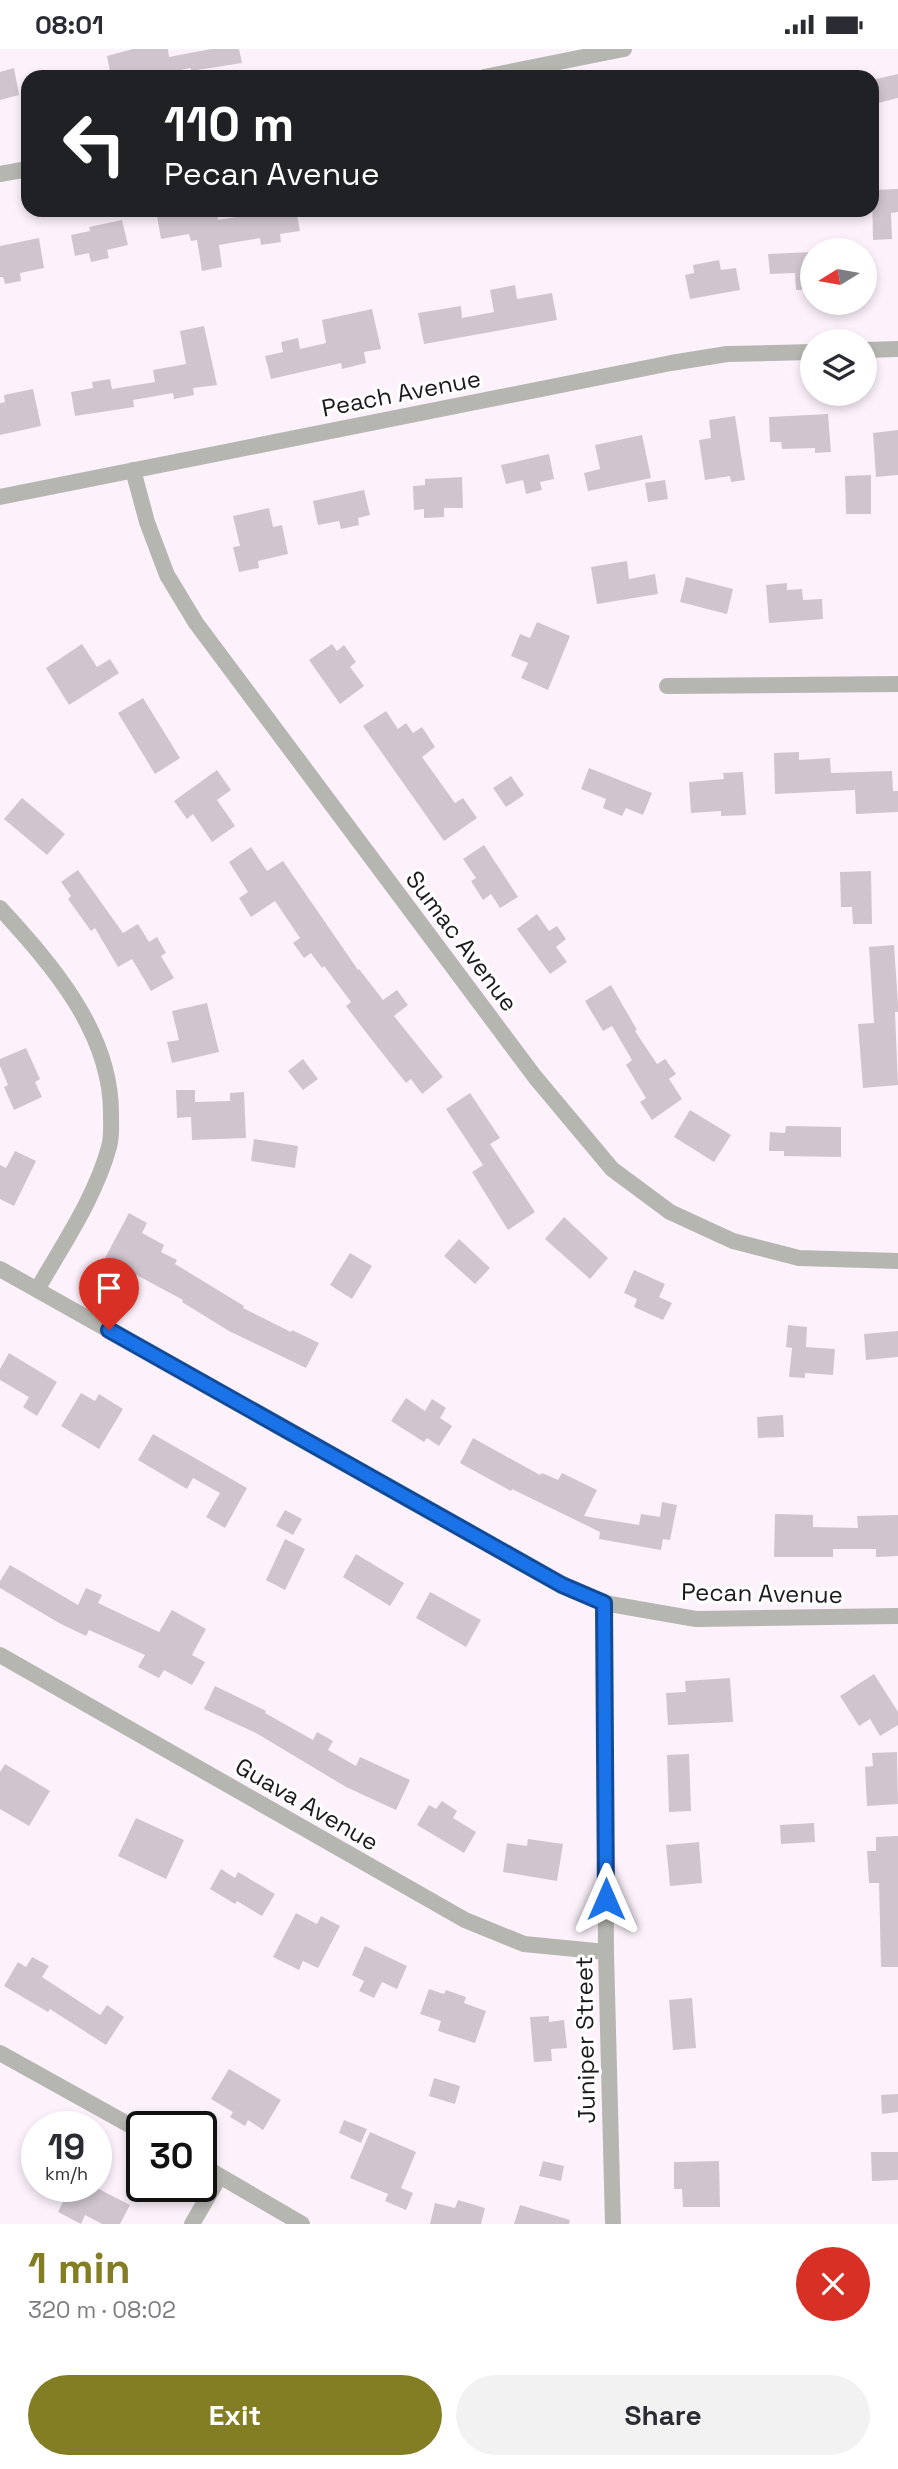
<!DOCTYPE html>
<meta charset="utf-8">
<style>
:root{--surface:#fff;--page:#f2f2f3;--text:#2b2b33;--muted:#7c7c81;--accent:#837d24}
body{margin:0;font-family:"Space Grotesk",sans-serif;background:var(--page);color:var(--text);height:100vh;display:flex;flex-direction:column;font-size:26px;white-space:nowrap}
*{box-sizing:border-box;margin:0}
p{font-size:23px;color:var(--muted)}
.icon{flex:none;width:38px;height:38px;fill:none;stroke:currentColor;stroke-width:2;stroke-linecap:round;stroke-linejoin:round}
.map{position:relative;height:2175px;overflow:hidden}
.side{display:flex;flex-direction:column;background:var(--surface);flex:1}
.side>*{flex:none}
.guide{position:absolute;left:21px;top:21px;width:858px;height:147px;border-radius:21px;box-shadow:0 4px 10px #0003;background:#202124;color:#fff;overflow:hidden}
.needle{width:46px;rotate:259deg}
.controls{position:absolute;left:800px;top:189px;display:grid;gap:14px}
.controls a{display:grid;place-items:center;width:77px;height:77px;border-radius:50%;background:var(--surface);box-shadow:0 4px 10px #0003;font-size:35px}
.speed{position:absolute;left:21px;top:2062px;display:flex;gap:14px;font-size:35px;font-weight:700;text-align:center}
.speed>*{display:grid;place-content:center;width:91px;height:91px;border-radius:50%;background:var(--surface);box-shadow:0 4px 10px #0003;line-height:1}
.speed small{font-size:18px;font-weight:400}
.speed .limit{border:4px solid #111;border-radius:10px;background:#fff;color:#111}
.pin{position:absolute;display:grid;place-items:center;width:60px;height:60px;color:#fff;margin:-72px -30px;border-radius:50% 50% 50% 0;rotate:-45deg;box-shadow:0 0 7px #0007}
.pin .icon{rotate:45deg}
.me{position:absolute;width:77px;margin:-38px;rotate:0deg;stroke-linejoin:round;filter:drop-shadow(0 0 5px #0008)}
.turn{display:flex;align-items:center;gap:24px;height:147px;padding:0 28px;font-size:32px}
.turn .icon{width:91px;height:91px;stroke-width:2.5}
.turn b{display:block;font-size:49px;line-height:60px}
.round{display:grid;place-items:center;flex:none;width:74px;height:74px;border-radius:37px;background:var(--page)}
.overview{display:flex;align-items:center;justify-content:space-between;height:119px;padding:0 28px}
h1{font-size:42px;font-weight:800;line-height:52px;color:var(--accent)}
.action{display:flex;gap:14px;margin-top:auto;padding:14px 28px}
.action a{flex:1;height:80px;border-radius:42px;background:var(--accent);color:#fff;font-size:28px;font-weight:800;line-height:80px;text-align:center}
.action a+a{background:var(--page);color:var(--text)}
.status{display:flex;justify-content:space-between;align-items:center;height:49px;padding:0 35px;background:var(--surface);direction:ltr}
.status svg{height:19px;fill:currentColor}
.map>svg:first-child{display:block}
.building{fill:#d0c5cf}
.lines{fill:none;stroke-linecap:round;stroke-linejoin:round}
.minor{stroke:#b6b6b1;stroke-width:16}
.route-casing{stroke:#114b97;stroke-width:18}
.route{stroke:#1a73e8;stroke-width:12}
.labels{text-anchor:middle;dominant-baseline:central;stroke-width:6;stroke-linejoin:round;paint-order:stroke}
.street-label{font-size:24px;fill:#1d191d;stroke:#fff}
</style>
<div class="status"><b>08:01</b><svg viewBox="0 0 49 12"><path d="M0 12V9h3v3zM5 12V6h3v6zM10 12V3h3v9zM15 12V0h3v12zM26 1h20v11H26zM47 4h2v5h-2z"/></svg></div>
<div class="map">
<svg width="898" height="2175" viewBox="0 0 898 2175">
<rect width="100%" height="100%" fill="#fdf2fc"/>
<path class="building" d="M133 0H168L169 8 211 0H239L242 14 191 22V19L144 28H111L107 7Z
M14 19 19 46 0 51V23Z
M898 25V49L874 55 872 52V31Z
M898 140V163L891 164 892 190 873 191 872 141Z
M156 161H216L218 171 279 161H296L300 182 280 185 281 193 261 196 260 189 219 196 222 218 202 222 197 191 191 192 189 185 161 190Z
M122 171 128 196 107 201 109 209 91 213 89 204 75 207 71 186 90 182 89 178Z
M39 189 44 219 20 224 21 232 5 235 3 228H0V197Z
M812 203V240L796 241 795 224 770 225 768 205Z
M719 211 721 221 736 219 740 241 690 250 685 226 694 224 693 216Z
M515 236 517 250 552 244 557 271 424 295 418 264 461 257 462 269 494 263 490 241Z
M372 260 381 300 364 303 366 314 342 320 341 314 271 330 265 307 283 303 281 293 298 289 300 300 326 294 322 271Z
M204 277 217 336 193 339 194 346 174 350 173 344 133 351 134 358 75 367 71 343 93 339 92 333 110 330 112 340 155 333 153 321 186 315 180 282Z
M33 340 41 377 0 386V354L5 353 4 346Z
M828 365 831 403 815 404V399L782 400 781 393H770L769 368Z
M735 367 745 431 731 433 730 427 705 431 699 391 711 389 709 371Z
M898 381V426L876 428 873 384Z
M642 386 651 429 588 442 584 424 600 420 595 396Z
M549 405 554 430 540 433 542 441 526 445 523 431 506 435 501 416Z
M871 426V465H846L845 427Z
M462 428 463 459H444V468L424 469V460L414 461 413 437 425 436V430Z
M665 431 668 450 648 453 645 434Z
M364 441 370 466 358 469 359 476 341 480 339 472 318 476 313 452Z
M269 459 273 478 282 476 288 505 258 512 259 519 239 523 233 498 240 497 233 467Z
M627 512 629 530 655 525 658 545 597 555 591 518Z
M686 528 733 540 727 565 680 553Z
M787 534V541L802 540 803 551 822 550 823 570 769 574 766 536Z
M537 573 570 587 548 641 521 629 528 614 511 607 520 585 530 589Z
M82 595 97 618 110 610 119 624 69 656 46 619Z
M332 595 337 602 344 596 356 613 350 618 364 637 340 655 309 611Z
M143 649 180 709 155 725 118 664Z
M386 662 398 680 406 674 413 684 422 678 435 698 422 708 455 754 463 749 477 769 444 792 363 677Z
M799 703V711L830 709 831 724 892 722 893 742H898V763L856 765 855 741 775 745 774 704Z
M589 719 652 744 643 766 626 759 622 767 603 759 606 750 581 740Z
M217 721 231 741 217 751 235 777 212 793 193 765 187 770 174 752Z
M743 723 746 766 721 767V762L691 764 689 733 724 730 723 724Z
M511 727 524 746 506 758 493 739Z
M22 749 65 785 47 806 4 770Z
M484 796 518 848 500 859 491 845 483 851 471 832 476 829 463 810Z
M251 798 267 822 283 812 358 921 359 920 383 951 397 941 408 956 394 967 443 1028 422 1045 411 1030 406 1034 368 986 346 957 351 953 324 917 322 919 311 904 304 909 293 894 300 889 275 852 251 868 239 849 248 843 229 813Z
M78 821 123 884 138 875 149 893 157 888 166 904 161 907 174 929 151 942 132 910 118 918 95 879 91 882 68 850 71 847 61 833Z
M871 822 872 875H853L852 858H841L840 823Z
M537 865 549 882 557 877 566 890 556 898 567 913 550 925 517 880Z
M894 896 898 955V963H895L898 1036 863 1039 858 975 874 974 869 898Z
M611 936 637 981 635 982 657 1015 665 1010 676 1025 669 1030 682 1050 652 1071 640 1053 646 1049 626 1016 632 1011 612 977 603 982 585 952Z
M207 954 219 1003 172 1014 167 993 179 991 172 962Z
M26 999 40 1030 35 1033 42 1048 14 1061 4 1038 8 1036 0 1017V1010Z
M303 1010 318 1030 303 1041 288 1022Z
M176 1041H195V1053L230 1052V1044L244 1043 246 1089 192 1091 191 1068 177 1069Z
M470 1044 500 1089 490 1095 535 1163 508 1181 472 1123 483 1116 446 1060Z
M690 1061 731 1086 714 1113 674 1088Z
M786 1077 841 1078V1108L784 1107V1102H769L770 1083 785 1084Z
M254 1090 298 1097 295 1119 251 1112Z
M15 1102 36 1112 14 1157 0 1150V1116L6 1119Z
M129 1164 147 1174 142 1184 164 1196 161 1203 177 1211 175 1215 244 1257 243 1259 291 1283 292 1281 319 1294 306 1319 229 1282 182 1253 183 1251 105 1209Z
M564 1168 608 1209 590 1230 545 1190Z
M459 1190 490 1219 475 1235 444 1207Z
M350 1204 372 1217 352 1250 330 1236Z
M634 1221 665 1235 659 1248 672 1254 663 1271 634 1258 637 1250 624 1244Z
M788 1276 807 1278 806 1298 835 1300 833 1326 805 1324V1329L789 1328 792 1299 786 1298Z
M898 1282V1308L866 1311 864 1285Z
M9 1304 57 1333 37 1367 23 1358 29 1348 0 1331V1320Z
M81 1344 95 1352 99 1345 123 1360 99 1400 61 1377Z
M406 1349 425 1362 432 1350 446 1359 440 1369 452 1377 439 1397 427 1389 424 1393 391 1372Z
M783 1366 784 1388 758 1389 757 1368Z
M153 1385 247 1439 225 1479 206 1468 220 1444 193 1429 187 1440 138 1411Z
M473 1389 540 1426 542 1424 558 1431 562 1424 597 1441 584 1467 639 1476 641 1465 660 1468 662 1453 677 1456 670 1491 663 1490 661 1501 599 1490 600 1483 512 1440 511 1442 460 1414Z
M285 1461 302 1470 293 1486 276 1477Z
M775 1465 813 1466V1478L858 1479 857 1467 898 1466V1507L876 1508V1500H833V1508H774Z
M285 1490 305 1500 285 1541 266 1531Z
M356 1505 404 1534 390 1557 343 1528Z
M10 1516 78 1556 86 1539 102 1546 98 1554 159 1583 172 1561 206 1580 192 1606 205 1613 192 1636 164 1621 159 1629 138 1618 145 1606 89 1581 86 1587 59 1574 0 1539V1532Z
M430 1543 481 1571 466 1598 416 1569Z
M874 1625 898 1663V1676L880 1687 870 1670 859 1677 840 1647Z
M730 1629 733 1673 668 1676 666 1644 686 1643 685 1632Z
M215 1637 266 1662 265 1664 313 1691 317 1683 333 1692 328 1701 356 1717 360 1708 410 1731 396 1761 346 1738 256 1684 204 1660Z
M897 1703 898 1755 867 1757 865 1718 873 1717 872 1704Z
M689 1705 691 1762 669 1763 667 1706Z
M5 1715 50 1742 29 1777 0 1760V1723Z
M442 1752 457 1762 453 1769 476 1783 464 1804 417 1776 429 1756 436 1760Z
M136 1769 184 1791 166 1830 118 1807Z
M814 1774 815 1793 781 1795 780 1776Z
M898 1787V1918H881L879 1834H869L867 1802H876V1788Z
M528 1790 563 1795 557 1832 503 1823 507 1794 527 1797Z
M699 1793 702 1834 670 1837 666 1796Z
M221 1820 235 1829 238 1823 275 1845 262 1867 237 1852 235 1855 210 1840Z
M296 1864 317 1875 321 1867 340 1877 318 1919 303 1912 299 1921 273 1908Z
M365 1897 407 1917 397 1940 382 1933 374 1949 359 1942 364 1932 352 1926Z
M32 1908 49 1917 42 1928 100 1966 107 1956 124 1968 106 1996 50 1960 48 1963 4 1937 18 1913 26 1918Z
M429 1940 444 1945 446 1941 466 1948 464 1954 486 1962 475 1994 438 1982 441 1972 420 1965Z
M692 1949 696 1999 673 2001 669 1951Z
M549 1967V1973L564 1971 567 1999 551 2000 552 2012 534 2013 530 1968Z
M229 2020 281 2051 263 2081 248 2071 245 2077 230 2068 233 2063 211 2050Z
M434 2029 460 2037 455 2055 429 2047Z
M898 2045V2063L882 2065 881 2046Z
M344 2071 367 2080 361 2094 339 2084Z
M370 2083 416 2103 401 2139 413 2144 406 2161 385 2152 388 2145 350 2129Z
M871 2103H898V2131L872 2132Z
M543 2112 564 2117 561 2132 539 2127Z
M719 2112 720 2158H683L682 2140H674V2113Z
M71 2137H93L130 2156 120 2175H102L85 2166 81 2175 58 2163Z
M458 2151 485 2159 481 2175H430L435 2154 455 2159Z
M520 2156 570 2171 569 2175H514Z"/>
<g class="lines">
<path class="minor" d="M484 28 624 0
M0 125 28 120
M864 301 898 300
M133 421 147 473 167 526 196 574 535 1028 612 1120 670 1163 733 1192 799 1209 898 1212
M0 448 671 314 727 305 812 303
M667 637 898 635
M0 859C52 916 112 984 111 1066 111 1076 112 1088 109 1098 95 1149 63 1195 37 1241
M0 1220 562 1536 604 1554 696 1570 898 1567
M604 1554 606 1903 613 2175
M0 1606 465 1871 524 1895 606 1903
M0 2004 142 2083
M201 2116 302 2175
M192 2175 220 2127"/>
</g>
<g class="lines">
<g class="route-casing">
<path id="route" d="M109 1281 562 1536 604 1554 606 1850"/>
</g>
<use href="#route" class="route"/>
</g>
<g class="labels">
<g class="street-label">
<text transform="translate(401 344) rotate(-11)">Peach Avenue</text>
<text transform="translate(462 892) rotate(53)">Sumac Avenue</text>
<text transform="translate(762 1544) rotate(1)">Pecan Avenue</text>
<text transform="translate(307 1755) rotate(30)">Guava Avenue</text>
<text transform="translate(585 1991) rotate(-91)">Juniper Street</text>
</g>
</g>
</svg>
<div class="controls">
<a><svg class="needle" viewBox="-14 -14 28 28"><path d="M0-13l5 13h-10z" fill="#e53935"/><path d="M0 13l5-13h-10z" fill="#7c7c81"/></svg></a>
<a><svg class="icon" aria-label="layers" viewBox="0 0 24 24"><path d="M12 4l9 5-9 5-9-5zM3 14l9 5 9-5"/></svg></a>
</div>
<div class="speed"><div>19<small>km/h</small></div><div class="limit">30</div></div>
<div class="pin" style="left:109px;top:1281px;background:#d93025"><svg class="icon" aria-label="arrive" viewBox="0 0 24 24"><path d="M6 21V4h12l-3 4 3 4H6"/></svg></div>
<svg class="me" style="left:606px;top:1850px" viewBox="-20 -20 40 40"><path d="M0-17L14 15 0 8-14 15z" fill="#1a73e8" stroke="#fff" stroke-width="4"/></svg>
<div class="guide">
<div class="turn"><svg class="icon" aria-label="left" viewBox="0 0 24 24"><path d="M17 20v-9H6M10 6l-5 5 5 5"/></svg><div><b>110 m</b>Pecan Avenue</div></div>
</div>
</div>
<section class="side">
<div class="overview"><div><h1>1 min</h1><p>320 m · 08:02</p></div><a class="round" style="background:#d93025;color:#fff"><svg class="icon" aria-label="close" viewBox="0 0 24 24"><path d="M6 6l12 12M18 6L6 18"/></svg></a></div>
<div class="action"><a>Exit</a><a>Share</a></div>
</section>
